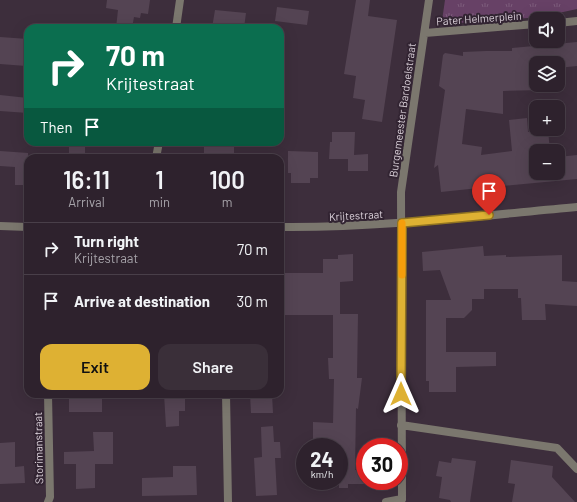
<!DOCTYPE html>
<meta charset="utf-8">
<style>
:root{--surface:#2e222d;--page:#3a2f39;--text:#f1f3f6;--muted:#a7a4aa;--line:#493f49;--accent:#deb133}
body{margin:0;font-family:Barlow,sans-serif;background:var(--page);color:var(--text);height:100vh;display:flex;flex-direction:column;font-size:15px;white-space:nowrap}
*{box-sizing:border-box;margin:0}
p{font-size:13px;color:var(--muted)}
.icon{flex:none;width:22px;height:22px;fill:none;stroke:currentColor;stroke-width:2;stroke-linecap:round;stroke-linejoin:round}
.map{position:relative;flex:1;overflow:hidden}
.panel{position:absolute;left:24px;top:154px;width:260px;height:244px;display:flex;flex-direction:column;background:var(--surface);border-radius:12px;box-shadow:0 4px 16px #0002,0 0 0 1px var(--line)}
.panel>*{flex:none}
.banner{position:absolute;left:24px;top:24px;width:260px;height:122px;border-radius:12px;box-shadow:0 4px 16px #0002,0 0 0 1px var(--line);background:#0b6e4f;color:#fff;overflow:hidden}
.controls{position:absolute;left:529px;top:12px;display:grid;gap:8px}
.controls a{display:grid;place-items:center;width:36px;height:36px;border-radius:8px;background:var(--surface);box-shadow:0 4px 16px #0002,0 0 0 1px var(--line);font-size:20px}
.speed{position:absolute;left:296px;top:438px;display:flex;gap:8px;font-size:20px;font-weight:700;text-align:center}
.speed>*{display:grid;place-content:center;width:52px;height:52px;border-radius:50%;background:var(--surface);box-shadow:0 4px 16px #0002,0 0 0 1px var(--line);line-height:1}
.speed small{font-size:10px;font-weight:400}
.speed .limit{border:6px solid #d22;background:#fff;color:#111}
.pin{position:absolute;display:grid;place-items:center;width:34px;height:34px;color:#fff;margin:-41px -17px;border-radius:50% 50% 50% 0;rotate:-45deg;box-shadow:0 0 4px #0007}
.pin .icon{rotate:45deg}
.me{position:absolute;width:44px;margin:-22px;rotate:0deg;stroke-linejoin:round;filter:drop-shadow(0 0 3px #0008)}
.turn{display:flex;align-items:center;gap:14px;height:84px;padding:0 16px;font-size:18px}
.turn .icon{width:52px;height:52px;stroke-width:2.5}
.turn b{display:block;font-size:28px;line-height:34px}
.then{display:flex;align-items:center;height:38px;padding:0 16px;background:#0003;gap:8px;font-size:15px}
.eta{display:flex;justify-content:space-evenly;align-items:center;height:68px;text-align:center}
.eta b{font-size:24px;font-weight:600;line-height:28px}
.primary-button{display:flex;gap:8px;margin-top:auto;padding:8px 16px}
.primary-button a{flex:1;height:46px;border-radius:12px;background:var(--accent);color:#111;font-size:16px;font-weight:600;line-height:46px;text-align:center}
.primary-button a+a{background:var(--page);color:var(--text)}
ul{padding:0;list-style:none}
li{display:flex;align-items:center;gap:12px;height:52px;padding:0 16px;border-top:1px solid var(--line)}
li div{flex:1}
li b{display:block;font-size:15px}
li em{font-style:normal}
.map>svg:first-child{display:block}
.grass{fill:url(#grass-tufts)}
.building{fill:#544453}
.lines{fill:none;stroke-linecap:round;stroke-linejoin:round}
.street{stroke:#7b776e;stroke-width:8}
.route-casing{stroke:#907321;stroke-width:10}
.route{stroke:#deb133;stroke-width:7}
.slow{stroke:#f59e0b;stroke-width:7}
.labels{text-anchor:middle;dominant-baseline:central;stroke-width:4;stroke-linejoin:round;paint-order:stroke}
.street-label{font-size:11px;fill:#dcd2db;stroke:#322432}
</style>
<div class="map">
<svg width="577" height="502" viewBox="0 0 577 502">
<defs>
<pattern id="grass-tufts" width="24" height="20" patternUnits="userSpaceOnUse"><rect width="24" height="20" fill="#674166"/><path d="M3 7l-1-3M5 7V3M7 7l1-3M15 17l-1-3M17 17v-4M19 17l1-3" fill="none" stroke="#7c5c7b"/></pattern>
</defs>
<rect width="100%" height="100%" fill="#3d2e3c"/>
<path class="grass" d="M445 0H577V9L540 17 446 24 442 21Z"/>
<path class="building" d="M107 0H150L148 14 141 13 140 18 134 17 132 28H116L118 10 106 8Z
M356 0H370L368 16 397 20 382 122 362 119 365 100 353 98 356 76 344 74Z
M277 7 309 11 307 25 275 21Z
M215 10 246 13 244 28H212Z
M0 37 28 39 26 66 0 64Z
M577 42V66L558 68V63H536V85H542V90L503 91V114L466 109 462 144 482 147 481 155 512 151 509 120 527 118 528 132 548 130 550 151H536V173H558V157L577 155V179L503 186V189L479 188 441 192 438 165 434 168 445 90 439 86 443 55 445 53 463 56V52L486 51H512V48Z
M0 95 28 98V113L0 111Z
M332 132H355L354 155 368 154V171H348V159H329L330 142H332Z
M69 142H85V158H69Z
M204 142H234V158H204Z
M0 151 28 153V185H15V167L0 166Z
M288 151 318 152V178H310V183H291V173H288Z
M483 246 484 256 506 255V257L562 255V281L577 282V306L545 304 546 320H522L521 298H518V289H484V299H472V310L464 318H446V352H496V366L456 367V392H429V381H426V300H451L440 270 423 271 422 252Z
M353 254V281L340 282V314H358L357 378H362L358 409 356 408 355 470H365V484H348V488H339V447H313V422L333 423 334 379H329L328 358H333V315H280V273H323V259H338V255Z
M69 394H102V412H69Z
M164 394H185V411H179V426L166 427Z
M250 394H272L273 413H251Z
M273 426 274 442H280L281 458H275L277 495 256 496 254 458 262 457 261 427Z
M93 432H113V464H95V488L76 489V464H64V452L94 451Z
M15 442V467L24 466 25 483 0 484V443Z
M452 458 476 461 470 502H451L450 500 439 498 442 477 436 476 439 461 451 463Z
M511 460 553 466 552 477 575 502H512L515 484 508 483Z
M173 466H196L197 495 142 496V478L173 477Z"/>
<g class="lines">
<path class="street" d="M558 23 577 21
M176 28 180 0
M425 33 536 24
M156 158 159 142
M0 226 28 227
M280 227C379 228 478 216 577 207
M226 394 228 502
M401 425 557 448 577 469
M402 499 401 192 429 0
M48 502 50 497 48 394
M386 502 402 499"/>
</g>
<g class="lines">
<g class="route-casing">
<path id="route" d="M401 394 402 223 489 215"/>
</g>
<use href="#route" class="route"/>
<path class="slow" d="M402 275V223"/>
</g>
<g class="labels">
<g class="street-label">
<text transform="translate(479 18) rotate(-4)">Pater Helmerplein</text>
<text transform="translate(402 110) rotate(-82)">Burgemeester Bardoelstraat</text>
<text transform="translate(356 215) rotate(-3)">Krijtestraat</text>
<text transform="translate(38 448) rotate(-91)">Storimanstraat</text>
</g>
</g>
</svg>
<div class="controls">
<a><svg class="icon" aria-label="sound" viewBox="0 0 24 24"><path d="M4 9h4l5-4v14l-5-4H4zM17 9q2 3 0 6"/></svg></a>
<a><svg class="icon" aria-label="layers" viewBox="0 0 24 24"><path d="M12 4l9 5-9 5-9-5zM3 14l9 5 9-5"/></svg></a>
<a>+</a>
<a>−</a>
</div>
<div class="speed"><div>24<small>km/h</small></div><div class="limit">30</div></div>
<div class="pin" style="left:489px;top:215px;background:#d93025"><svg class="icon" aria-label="arrive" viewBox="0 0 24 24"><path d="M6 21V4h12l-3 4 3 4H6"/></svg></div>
<svg class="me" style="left:401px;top:394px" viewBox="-20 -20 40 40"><path d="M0-17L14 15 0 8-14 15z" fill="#deb133" stroke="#fff" stroke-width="4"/></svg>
<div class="banner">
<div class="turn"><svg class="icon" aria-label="right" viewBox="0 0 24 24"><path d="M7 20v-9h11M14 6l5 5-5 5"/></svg><div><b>70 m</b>Krijtestraat</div></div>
<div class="then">Then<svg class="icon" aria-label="arrive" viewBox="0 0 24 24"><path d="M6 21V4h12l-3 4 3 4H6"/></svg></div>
</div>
<section class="panel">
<div class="eta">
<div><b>16:11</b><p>Arrival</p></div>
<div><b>1</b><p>min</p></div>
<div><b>100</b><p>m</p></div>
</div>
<ul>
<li><svg class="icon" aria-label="right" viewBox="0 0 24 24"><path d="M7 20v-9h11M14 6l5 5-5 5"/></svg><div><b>Turn right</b><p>Krijtestraat</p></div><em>70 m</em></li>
<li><svg class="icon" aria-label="arrive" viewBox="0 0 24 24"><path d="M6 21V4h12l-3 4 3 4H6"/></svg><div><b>Arrive at destination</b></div><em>30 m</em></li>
</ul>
<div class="primary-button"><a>Exit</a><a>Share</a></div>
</section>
</div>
